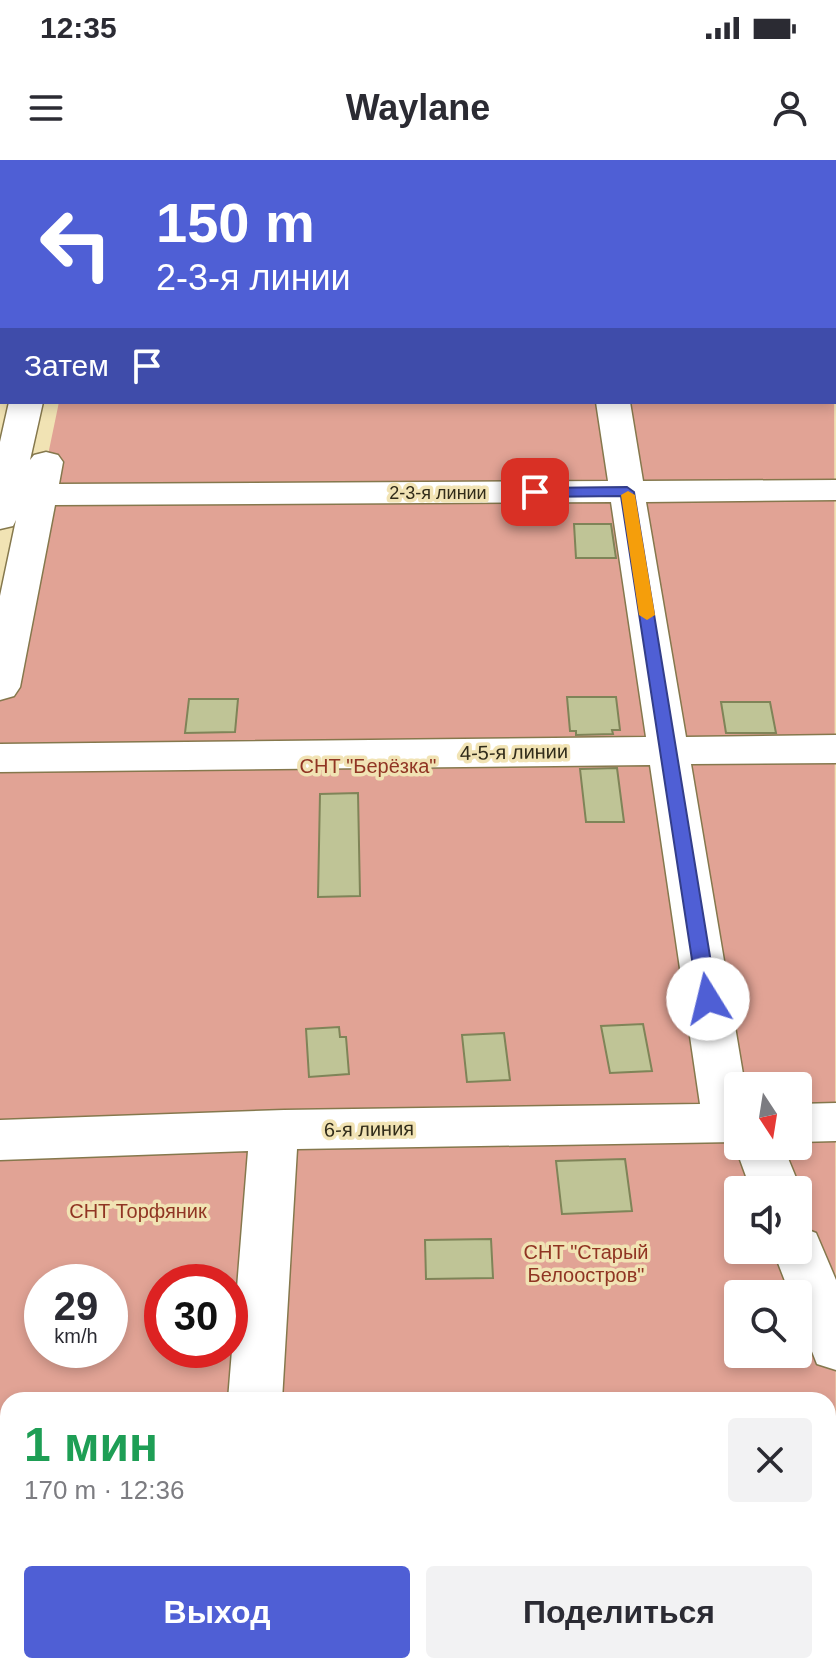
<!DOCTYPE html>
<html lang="ru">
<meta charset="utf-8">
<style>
:root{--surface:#fff;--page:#f2f2f3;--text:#2b2b33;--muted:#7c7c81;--accent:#4f5fd5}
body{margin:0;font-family:Arial,sans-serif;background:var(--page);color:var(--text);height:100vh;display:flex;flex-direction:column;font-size:30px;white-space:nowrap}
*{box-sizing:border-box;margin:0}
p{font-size:26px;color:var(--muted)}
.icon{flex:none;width:44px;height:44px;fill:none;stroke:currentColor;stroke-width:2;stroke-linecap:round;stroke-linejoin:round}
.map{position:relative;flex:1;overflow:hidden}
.details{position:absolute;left:0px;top:1232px;width:836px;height:282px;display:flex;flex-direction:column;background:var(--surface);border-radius:24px 24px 0 0;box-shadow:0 4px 12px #0003}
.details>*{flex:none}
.banner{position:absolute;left:0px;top:0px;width:836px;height:244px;box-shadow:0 4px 12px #0003;background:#4f5fd5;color:#fff;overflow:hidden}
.needle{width:52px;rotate:168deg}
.fabs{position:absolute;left:724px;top:912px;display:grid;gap:16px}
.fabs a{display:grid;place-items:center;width:88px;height:88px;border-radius:8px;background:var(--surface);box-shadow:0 4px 12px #0003;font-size:40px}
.speed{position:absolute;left:24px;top:1104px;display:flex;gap:16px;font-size:40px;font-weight:700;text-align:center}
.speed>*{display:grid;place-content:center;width:104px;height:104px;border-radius:50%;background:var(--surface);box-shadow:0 4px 12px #0003;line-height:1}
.speed small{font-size:20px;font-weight:400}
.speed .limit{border:12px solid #d22;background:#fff;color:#111}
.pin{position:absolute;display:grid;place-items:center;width:68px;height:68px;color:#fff;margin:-34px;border-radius:16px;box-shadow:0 4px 12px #0006}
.me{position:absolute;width:88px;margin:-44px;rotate:351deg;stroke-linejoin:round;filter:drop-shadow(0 0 6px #0008)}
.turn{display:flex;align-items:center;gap:28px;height:168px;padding:0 24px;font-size:36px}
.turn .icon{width:104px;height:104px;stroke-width:2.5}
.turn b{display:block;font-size:56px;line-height:68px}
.then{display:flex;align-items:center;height:76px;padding:0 24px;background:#0003;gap:16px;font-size:30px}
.round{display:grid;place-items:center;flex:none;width:84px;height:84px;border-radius:8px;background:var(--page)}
.head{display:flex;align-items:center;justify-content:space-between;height:136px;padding:0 24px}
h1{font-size:48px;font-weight:700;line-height:60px;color:#1e9e55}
.action{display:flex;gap:16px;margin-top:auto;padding:16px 24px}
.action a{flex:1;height:92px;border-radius:8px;background:var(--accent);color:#fff;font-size:32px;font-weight:700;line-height:92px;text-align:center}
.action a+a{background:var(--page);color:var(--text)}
.status{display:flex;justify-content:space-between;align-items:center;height:56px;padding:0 40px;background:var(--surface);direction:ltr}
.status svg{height:22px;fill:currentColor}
header{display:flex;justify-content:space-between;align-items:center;height:104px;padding:0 24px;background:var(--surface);font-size:36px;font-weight:700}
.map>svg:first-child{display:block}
.green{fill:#e1a395;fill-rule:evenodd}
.building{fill:#bfc496;stroke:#7f8458;stroke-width:2}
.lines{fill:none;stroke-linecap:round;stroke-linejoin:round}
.minor-casing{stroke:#85784d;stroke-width:3}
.minor{fill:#fff;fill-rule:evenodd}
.route{fill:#4f5fd5;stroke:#333e8a;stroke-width:2}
.slow{fill:#f59e0b}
.labels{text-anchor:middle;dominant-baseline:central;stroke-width:7;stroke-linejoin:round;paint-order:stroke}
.far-street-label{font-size:18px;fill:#312c1a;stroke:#f1e3b4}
.street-label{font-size:20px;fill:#312c1a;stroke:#f1e3b4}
.park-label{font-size:20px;fill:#903523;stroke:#f1e3b4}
</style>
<div class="status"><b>12:35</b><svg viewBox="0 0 49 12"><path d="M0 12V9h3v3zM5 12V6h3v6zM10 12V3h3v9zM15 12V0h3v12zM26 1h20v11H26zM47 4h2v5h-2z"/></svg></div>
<header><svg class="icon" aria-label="menu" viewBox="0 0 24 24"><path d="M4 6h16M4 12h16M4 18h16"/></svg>Waylane<svg class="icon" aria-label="person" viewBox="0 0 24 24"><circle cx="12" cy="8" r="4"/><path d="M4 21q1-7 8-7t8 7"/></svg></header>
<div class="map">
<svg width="836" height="1513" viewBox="0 0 836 1513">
<rect width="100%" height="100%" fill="#f1e3b4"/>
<path class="green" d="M0 0H836V94L834 2H2L0 119Z
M834 133 836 1513H0V526L59 242H834ZM738 926H798V986H738ZM738 1030H798V1090H738ZM42 1122H110V1190H42ZM162 1122H230V1190H162ZM738 1134H798V1194H738ZM8 1240H828V1506H8Z"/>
<path class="building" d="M574 364H611L616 398H576Z
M567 537H616L620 570H612L613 574 576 575V571H570Z
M189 539H238L235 572 185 573Z
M721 542H770L776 573H726Z
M617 608 624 662H586L580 609Z
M358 633 360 736 318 737 320 634Z
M643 864 652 911 610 913 601 866Z
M339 867 340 877H346L349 914 309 917 306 869Z
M504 873 510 920 467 922 462 875Z
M625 999 632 1051 562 1054 556 1001Z
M491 1079 493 1118 426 1119 425 1080Z"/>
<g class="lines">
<g class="minor-casing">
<path id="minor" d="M834 84H836V102H834Z
M0 110H2V128H0Z
M834 124H836V142H834Z
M9 242H43L30 300 34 295 46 292 58 295 63 302 59 324 608 321 596 242H630L643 321 836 320V340L646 342 686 577 836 575V603L691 604 745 926H738V986H783L801 1030 798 1036V1030H751L735 986 736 982 297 989 282 1240H228L248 991 0 1000V960L284 950 700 944 650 605 0 612V584L646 577 611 342 55 345 20 527 14 536 0 540V436L16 360 13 366 0 369V282Z
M836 943V981L798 982V944Z
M798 1066 816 1073 836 1120V1210L817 1204 798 1156V1134H790L773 1090H798Z
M828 1332H836V1386H828Z
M205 1506H265V1513H205Z"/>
</g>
<use href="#minor" class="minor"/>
</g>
<path class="route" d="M627 327 634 332 717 839 708 847 698 839 621 336 535 337 527 332 535 328Z"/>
<path class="slow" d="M628 331 635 335 655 455 647 460 639 455 621 335Z"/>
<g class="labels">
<g class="far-street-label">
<text x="438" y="333">2-3-я линии</text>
</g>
<g class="street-label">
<text transform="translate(514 592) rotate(-1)">4-5-я линии</text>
<text transform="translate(369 969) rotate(-1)">6-я линия</text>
</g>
<g class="park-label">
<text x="368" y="606">СНТ "Берёзка"</text>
<text x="138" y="1051">СНТ Торфяник</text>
<text x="586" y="1092">СНТ "Старый<tspan x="586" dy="23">Белоостров"</tspan></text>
</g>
</g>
</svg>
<div class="fabs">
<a><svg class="needle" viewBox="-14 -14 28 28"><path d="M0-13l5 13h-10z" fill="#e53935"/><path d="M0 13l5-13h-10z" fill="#7c7c81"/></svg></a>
<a><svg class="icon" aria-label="sound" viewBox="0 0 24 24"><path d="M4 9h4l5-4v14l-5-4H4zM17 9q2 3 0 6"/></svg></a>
<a><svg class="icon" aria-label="search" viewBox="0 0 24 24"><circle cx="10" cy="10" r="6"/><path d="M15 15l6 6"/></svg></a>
</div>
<div class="speed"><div>29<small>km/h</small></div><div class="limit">30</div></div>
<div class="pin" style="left:535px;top:332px;background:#d93025"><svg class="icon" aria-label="arrive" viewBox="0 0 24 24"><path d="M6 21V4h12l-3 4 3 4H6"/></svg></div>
<svg class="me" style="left:708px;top:839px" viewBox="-20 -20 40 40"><circle r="19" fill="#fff"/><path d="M0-13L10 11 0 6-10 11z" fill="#4f5fd5"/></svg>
<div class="banner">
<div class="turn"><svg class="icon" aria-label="left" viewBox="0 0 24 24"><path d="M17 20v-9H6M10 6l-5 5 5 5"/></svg><div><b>150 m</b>2-3-я линии</div></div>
<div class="then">Затем<svg class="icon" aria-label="arrive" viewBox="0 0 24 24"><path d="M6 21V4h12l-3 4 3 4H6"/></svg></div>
</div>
<section class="details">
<div class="head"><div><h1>1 мин</h1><p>170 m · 12:36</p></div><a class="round"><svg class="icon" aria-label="close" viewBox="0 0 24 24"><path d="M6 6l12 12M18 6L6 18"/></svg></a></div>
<div class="action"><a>Выход</a><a>Поделиться</a></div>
</section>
</div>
